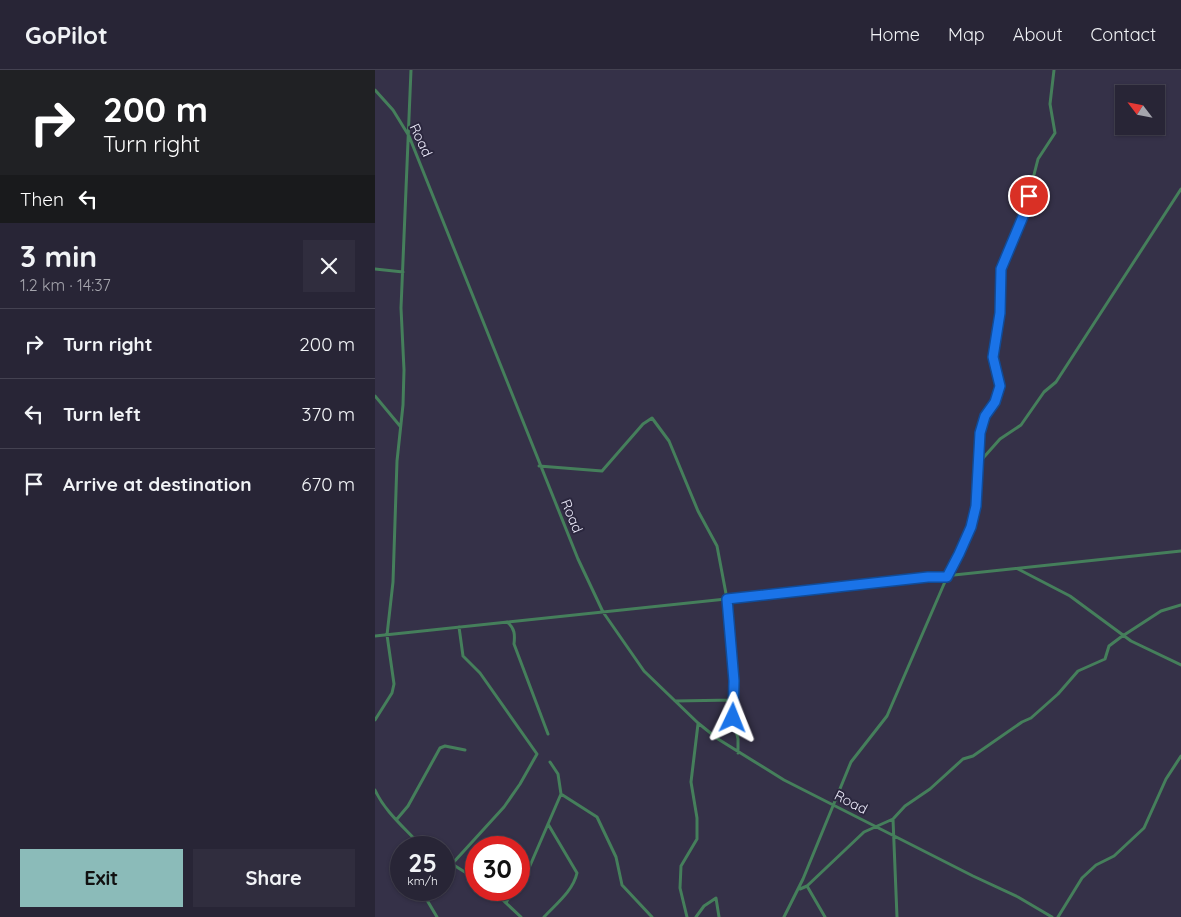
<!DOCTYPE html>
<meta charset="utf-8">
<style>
:root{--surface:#282536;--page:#302d3e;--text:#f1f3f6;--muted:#a5a5ad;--line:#444251;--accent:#8bbbb9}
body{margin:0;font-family:Quicksand,sans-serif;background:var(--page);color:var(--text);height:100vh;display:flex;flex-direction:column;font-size:19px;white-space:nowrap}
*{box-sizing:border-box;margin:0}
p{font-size:16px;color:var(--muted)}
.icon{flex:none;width:28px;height:28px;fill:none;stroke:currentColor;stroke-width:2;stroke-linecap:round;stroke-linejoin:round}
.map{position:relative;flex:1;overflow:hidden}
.sheet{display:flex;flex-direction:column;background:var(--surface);width:375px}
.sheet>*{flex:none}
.banner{background:#202124;color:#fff;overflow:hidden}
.needle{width:32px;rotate:302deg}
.tools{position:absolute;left:740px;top:15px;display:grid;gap:10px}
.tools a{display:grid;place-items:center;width:50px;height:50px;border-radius:0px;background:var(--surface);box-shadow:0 1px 4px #0004,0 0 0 1px var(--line);font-size:25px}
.speed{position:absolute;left:15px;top:766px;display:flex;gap:10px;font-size:25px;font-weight:700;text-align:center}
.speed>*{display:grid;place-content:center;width:65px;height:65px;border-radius:50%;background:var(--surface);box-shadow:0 1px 4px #0004,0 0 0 1px var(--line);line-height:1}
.speed small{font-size:12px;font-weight:400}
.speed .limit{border:8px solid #d22;background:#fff;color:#111}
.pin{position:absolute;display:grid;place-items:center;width:42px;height:42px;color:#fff;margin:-21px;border:2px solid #fff;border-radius:50%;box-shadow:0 1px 5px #0007}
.me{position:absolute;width:55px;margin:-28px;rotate:2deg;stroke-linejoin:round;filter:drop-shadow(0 0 4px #0008)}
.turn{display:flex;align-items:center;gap:18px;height:105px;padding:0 20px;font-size:22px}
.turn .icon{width:65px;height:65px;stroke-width:2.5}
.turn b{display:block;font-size:35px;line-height:42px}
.then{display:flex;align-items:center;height:48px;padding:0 20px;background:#0003;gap:10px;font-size:19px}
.round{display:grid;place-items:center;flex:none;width:52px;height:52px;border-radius:0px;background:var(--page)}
.overview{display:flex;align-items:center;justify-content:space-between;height:85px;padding:0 20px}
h1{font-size:30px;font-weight:700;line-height:38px}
.action{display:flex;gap:10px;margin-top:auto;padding:10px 20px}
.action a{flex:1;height:58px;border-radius:0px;background:var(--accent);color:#111;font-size:20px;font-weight:700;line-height:58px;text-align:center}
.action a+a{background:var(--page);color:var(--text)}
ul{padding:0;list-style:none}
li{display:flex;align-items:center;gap:15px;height:70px;padding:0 20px;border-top:1px solid var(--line)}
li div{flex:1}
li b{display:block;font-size:19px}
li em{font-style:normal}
header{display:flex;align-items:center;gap:30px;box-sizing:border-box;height:70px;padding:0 25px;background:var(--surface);border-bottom:1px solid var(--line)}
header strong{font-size:24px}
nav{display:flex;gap:28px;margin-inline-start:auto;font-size:18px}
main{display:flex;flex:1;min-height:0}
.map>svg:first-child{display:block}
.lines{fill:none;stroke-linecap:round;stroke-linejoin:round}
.minor{stroke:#457f5b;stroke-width:3}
.route-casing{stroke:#114b97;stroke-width:12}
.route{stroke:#1a73e8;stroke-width:9}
.labels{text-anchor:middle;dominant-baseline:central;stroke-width:4;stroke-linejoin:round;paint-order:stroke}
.street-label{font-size:14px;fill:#edebfb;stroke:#2b273e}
</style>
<header>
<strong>GoPilot</strong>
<nav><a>Home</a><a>Map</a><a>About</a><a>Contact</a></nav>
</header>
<main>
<section class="sheet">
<div class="banner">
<div class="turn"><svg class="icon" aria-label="right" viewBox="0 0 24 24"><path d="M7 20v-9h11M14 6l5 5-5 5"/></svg><div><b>200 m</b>Turn right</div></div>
<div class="then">Then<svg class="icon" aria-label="left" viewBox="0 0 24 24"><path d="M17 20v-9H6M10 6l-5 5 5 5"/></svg></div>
</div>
<div class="overview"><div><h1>3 min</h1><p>1.2 km · 14:37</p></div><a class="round"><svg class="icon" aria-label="close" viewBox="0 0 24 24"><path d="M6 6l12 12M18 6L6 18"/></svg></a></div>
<ul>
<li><svg class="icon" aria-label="right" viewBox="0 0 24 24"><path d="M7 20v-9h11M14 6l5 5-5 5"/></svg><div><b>Turn right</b></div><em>200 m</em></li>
<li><svg class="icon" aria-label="left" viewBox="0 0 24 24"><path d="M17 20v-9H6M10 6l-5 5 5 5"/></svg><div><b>Turn left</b></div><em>370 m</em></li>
<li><svg class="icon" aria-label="arrive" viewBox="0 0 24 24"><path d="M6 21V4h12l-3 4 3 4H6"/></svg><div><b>Arrive at destination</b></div><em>670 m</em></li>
</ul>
<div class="action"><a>Exit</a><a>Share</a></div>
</section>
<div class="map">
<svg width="806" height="847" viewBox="0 0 806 847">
<rect width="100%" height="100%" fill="#353148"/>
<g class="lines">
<path class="minor" d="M0 20 18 40 34 66 203 489 228 542 269 601 323 653 343 669 409 710 598 806 643 827 677 847
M0 199 28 202
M0 326 25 356
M601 394 605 363 610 346 620 332 625 316 618 287 625 243V199L649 144 663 89 680 63 675 34 679 0
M164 396 227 401 268 354 277 348 294 371 323 441 342 476 352 529 359 611 358 648 363 669V683
M643 499 695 526 756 571 806 595
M132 552C140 558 140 565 139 574L173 664
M0 566 806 481
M300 631 359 630
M0 650 17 623 19 614 12 565 18 512 22 391 28 335 29 300 26 238 36 0
M175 692 183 704 186 724 222 747 241 787 247 815 277 847
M0 720C10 742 30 758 46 776L45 778
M22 749 33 736 65 678 70 676 90 680
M518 749 522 847
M69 789 101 809
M77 794 129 737 145 714 162 684 105 603 88 586 84 557
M144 810 154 798 186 724
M432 816 489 762 518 749 530 736 555 719 588 689 598 686 647 652 656 648 683 624 703 601 730 589 734 576 746 567 786 541 806 535
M425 819 432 816 450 847
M46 820 62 847
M117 820 146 847
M131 833 137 820
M169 847C181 834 198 821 202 803L173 754
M312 847 305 818 306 796 322 769V748L316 712 323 654
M321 847 329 836 341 828 344 847
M409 847 428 809 476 692 512 646 572 507 584 484 596 457 601 436V396L625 369 646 355 669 322 681 312 806 119
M683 847 707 808 721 795 739 786 769 758 791 709 806 686"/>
</g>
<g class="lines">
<g class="route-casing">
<path id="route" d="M358 648 359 611 352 529 553 507H572L584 484 596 457 601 436 605 363 610 346 620 332 625 316 618 287 625 243 626 199 649 144 654 126"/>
</g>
<use href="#route" class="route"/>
</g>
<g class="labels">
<g class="street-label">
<text transform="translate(46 70) rotate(65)">Road</text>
<text transform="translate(197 446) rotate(68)">Road</text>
<text transform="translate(476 732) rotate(27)">Road</text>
</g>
</g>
</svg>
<div class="tools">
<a><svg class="needle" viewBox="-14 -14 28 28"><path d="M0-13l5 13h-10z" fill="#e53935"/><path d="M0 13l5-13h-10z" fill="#a5a5ad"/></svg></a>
</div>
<div class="speed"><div>25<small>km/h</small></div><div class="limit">30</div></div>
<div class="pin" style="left:654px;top:126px;background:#d93025"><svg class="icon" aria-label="arrive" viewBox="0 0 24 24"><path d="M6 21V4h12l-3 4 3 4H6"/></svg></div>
<svg class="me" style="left:358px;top:648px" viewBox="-20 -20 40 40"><path d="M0-17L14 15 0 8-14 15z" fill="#1a73e8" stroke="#fff" stroke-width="4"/></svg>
</div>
</main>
